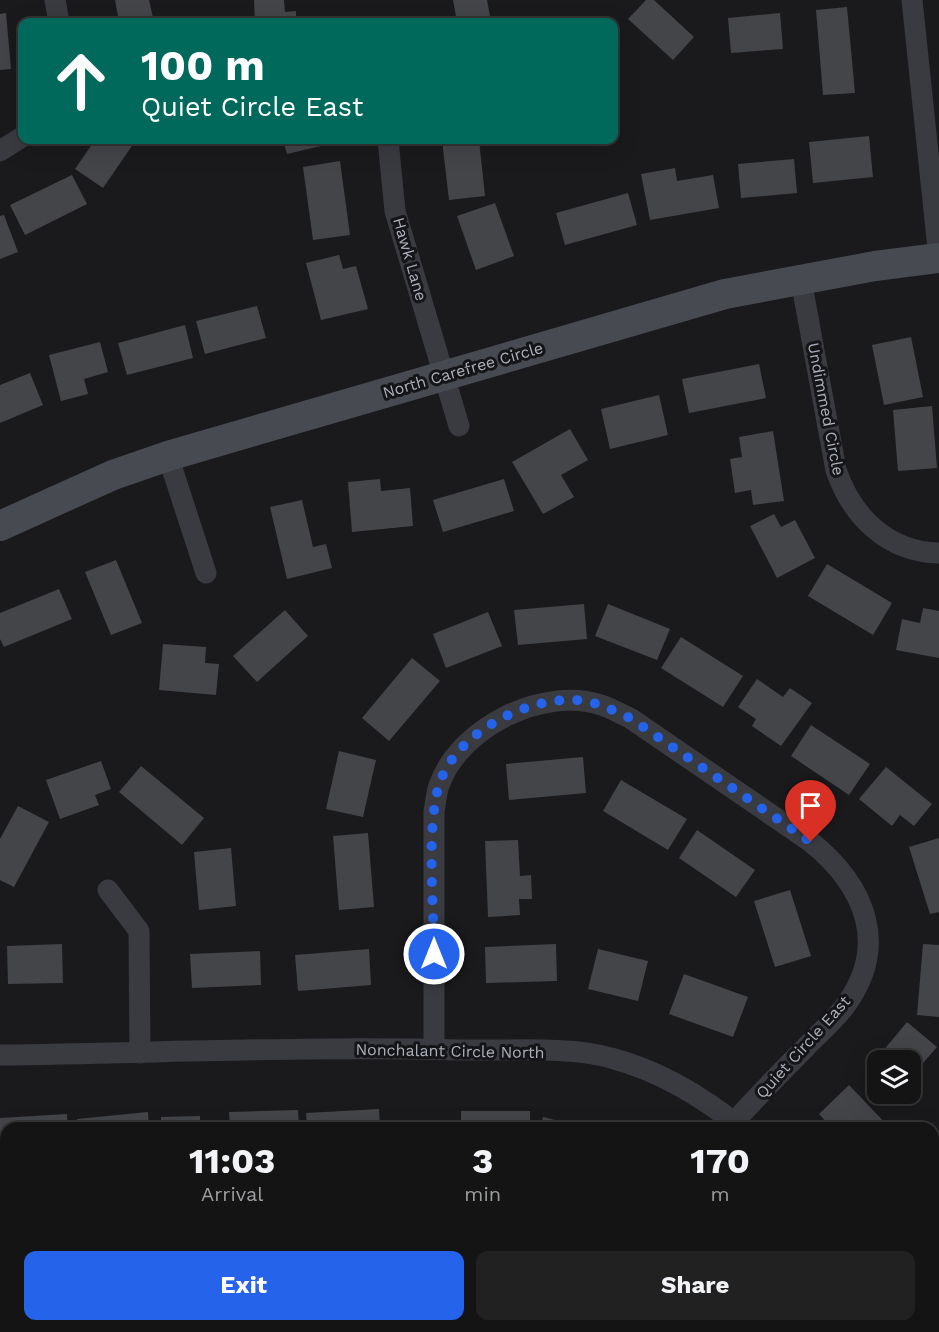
<!DOCTYPE html>
<style>
:root{--surface:#141415;--page:#212122;--text:#f1f3f6;--muted:#9d9ea0;--line:#333334;--accent:#2563eb}
body{margin:0;font-family:"Work Sans",sans-serif;background:var(--page);color:var(--text);height:100vh;display:flex;flex-direction:column;font-size:22px;white-space:nowrap}
*{box-sizing:border-box;margin:0}
p{font-size:20px;color:var(--muted)}
.icon{flex:none;width:33px;height:33px;fill:none;stroke:currentColor;stroke-width:2;stroke-linecap:round;stroke-linejoin:round}
.map{position:relative;flex:1;overflow:hidden}
.side{position:absolute;left:0px;top:1122px;width:939px;height:210px;display:flex;flex-direction:column;background:var(--surface);border-radius:18px 18px 0 0;box-shadow:0 6px 24px #0002,0 0 0 2px var(--line)}
.side>*{flex:none}
.hud{position:absolute;left:18px;top:18px;width:600px;height:126px;border-radius:12px;box-shadow:0 6px 24px #0002,0 0 0 2px var(--line);background:#00695c;color:#fff;overflow:hidden}
.fabs{position:absolute;left:867px;top:1050px;display:grid;gap:12px}
.fabs a{display:grid;place-items:center;width:54px;height:54px;border-radius:12px;background:var(--surface);box-shadow:0 6px 24px #0002,0 0 0 2px var(--line);font-size:30px}
.pin{position:absolute;display:grid;place-items:center;width:51px;height:51px;color:#fff;margin:-62px -26px;border-radius:50% 50% 50% 0;rotate:-45deg;box-shadow:0 0 6px #0007}
.pin .icon{rotate:45deg}
.me{position:absolute;width:66px;margin:-33px;rotate:0deg;stroke-linejoin:round;filter:drop-shadow(0 0 4px #0008)}
.turn{display:flex;align-items:center;gap:21px;height:126px;padding:0 24px;font-size:27px}
.turn .icon{width:78px;height:78px;stroke-width:2.5}
.turn b{display:block;font-size:42px;line-height:51px}
.eta{display:flex;justify-content:space-evenly;align-items:center;height:102px;text-align:center}
.eta b{font-size:36px;font-weight:700;line-height:42px}
.button{display:flex;gap:12px;margin-top:auto;padding:12px 24px}
.button a{flex:1;height:69px;border-radius:12px;background:var(--accent);color:#fff;font-size:24px;font-weight:700;line-height:69px;text-align:center}
.button a+a{background:var(--page);color:var(--text)}
.map>svg:first-child{display:block}
.green{fill:#1f2820}
.building{fill:#444549}
.lines{fill:none;stroke-linecap:round;stroke-linejoin:round}
.minor{stroke:#3a3b41;stroke-width:21}
.secondary{stroke:#484a52;stroke-width:30}
.route{stroke:#2563eb;stroke-width:10;stroke-dasharray:0 18}
.labels{text-anchor:middle;dominant-baseline:central;stroke-width:6;stroke-linejoin:round;paint-order:stroke}
.street-label{font-size:16px;fill:#abb0bc;stroke:#151517}
</style>
<div class="map">
<svg width="939" height="1332" viewBox="0 0 939 1332">
<rect width="100%" height="100%" fill="#1a1a1c"/>
<path class="green" d="M450 1326H716L723 1332H438Z"/>
<path class="building" d="M115 0H149L154 22H119Z
M254 0H284L285 12 296 11V22H255Z
M453 0H487L491 22H457Z
M646 0H654L694 37 673 60 628 19Z
M847 7 855 93 823 95 816 10Z
M6 13 11 69 0 70V14Z
M780 13 783 49 731 53 728 18Z
M869 136 873 177 813 183 809 142Z
M95 140H136L103 188 75 169Z
M283 140H324L325 145 287 154Z
M442 140H479L485 196 449 200Z
M794 159 797 193 741 198 738 164Z
M340 161 350 235 313 240 303 167Z
M675 168 677 181 713 175 719 208 650 220 641 174Z
M72 175 87 204 25 235 10 205Z
M628 193 637 225 565 245 556 213Z
M495 203 514 256 476 270 457 216Z
M4 215 18 252 0 259V216Z
M339 255 343 269 356 266 368 309 321 320 306 263Z
M257 306 266 338 205 354 196 321Z
M185 325 193 358 127 375 118 343Z
M911 337 923 397 884 405 872 345Z
M100 342 108 372 84 379 88 394 61 401 49 355Z
M759 364 766 398 689 413 682 379Z
M30 373 43 405 0 423V385Z
M659 395 668 435 610 449 601 409Z
M932 406 937 468 898 471 893 410Z
M570 429 588 460 561 475 574 497 543 514 512 462Z
M773 431 784 501 753 505 751 490 735 493 730 459 742 457 739 437Z
M380 479 381 491 410 488 413 526 352 532 348 482Z
M504 479 514 511 443 532 433 500Z
M302 500 313 547 326 544 332 568 287 579 270 507Z
M774 514 781 527 795 520 815 558 777 578 750 526Z
M116 560 142 623 111 635 85 572Z
M827 564 892 603 873 635 808 596Z
M59 589 72 619 4 647 0 639V613Z
M584 604 587 639 518 645 514 610Z
M608 604 670 629 657 660 595 636Z
M923 608 939 611V658L896 650 902 619 920 623Z
M285 610 308 636 257 682 233 656Z
M488 612 502 646 446 668 433 634Z
M681 637 743 676 723 707 661 668Z
M163 644 206 647 205 663 219 664 216 695 159 690Z
M412 658 440 681 389 741 362 718Z
M757 679 783 697 790 688 812 703 781 746 752 726 756 719 738 707Z
M811 725 870 764 849 795 791 756Z
M339 751 376 760 363 817 326 809Z
M583 757 586 793 509 800 506 764Z
M101 761 111 789 95 795 99 805 60 819 46 780Z
M141 766 204 818 182 845 119 792Z
M886 767 932 804 914 826 900 815 892 826 859 799Z
M621 780 687 819 668 850 603 811Z
M18 806 49 822 14 887 0 880V839Z
M697 830 755 870 736 897 679 858Z
M368 833 374 907 339 910 333 836Z
M939 838V912L930 914 909 847Z
M518 840 520 876 531 875 532 899H519L520 915 488 917 485 841Z
M231 848 236 906 199 910 194 852Z
M790 890 811 956 775 967 754 901Z
M62 944 63 983 8 984 7 946Z
M556 944 557 981 486 983 485 947Z
M923 944 939 945V1017L917 1015Z
M369 949 371 985 298 991 295 955Z
M598 949 648 961 638 1001 588 989Z
M260 951 261 985 192 988 190 954Z
M684 974 748 997 733 1037 669 1014Z
M907 1022 937 1047 910 1078V1060H878V1076L868 1069Z
M849 1085 890 1128H832L819 1114Z
M379 1109 380 1128H307L306 1113Z
M298 1110 299 1128H230L229 1112Z
M461 1111H530V1128H461Z
M148 1112 149 1128H78L77 1119Z
M67 1114 68 1128H6V1152L0 1153V1118Z
M200 1116V1128H161V1117Z
M543 1117 583 1127V1128H540Z
M448 1120V1128H388V1124Z
M939 1170V1227L933 1221V1176Z
M0 1309H6V1326H72V1332H1Z
M84 1326H134V1328L120 1329 121 1332H85Z
M157 1326H230V1332H157Z
M796 1326H862L867 1330 865 1332H803Z"/>
<g class="lines">
<path class="minor" d="M55 0 59 22
M912 0 939 258
M388 140 395 211 459 426
M0 151 22 137
M801 280 836 470C852 517 888 552 939 553
M168 456 206 573
M108 890 139 931 140 1053
M434 1049V811C436 802 436 792 440 783 461 727 543 686 601 705 611 708 621 714 630 718L811 842C865 886 890 945 845 1006 834 1021 817 1035 804 1049 780 1073 757 1097 734 1122
M0 1055C154 1053 308 1046 462 1050 506 1051 570 1046 611 1058 660 1071 702 1096 741 1128
M933 1313 939 1320"/>
<path class="secondary" d="M0 526 113 475 168 456 725 294 875 266 939 258"/>
</g>
<g class="lines">
<path class="route" d="M434 954C434 907 426 828 439 785 455 734 524 698 575 700 595 701 612 710 630 718L811 842"/>
</g>
<g class="labels">
<g class="street-label">
<text transform="translate(410 259) rotate(74)">Hawk Lane</text>
<text transform="translate(463 370) rotate(-16)">North Carefree Circle</text>
<text transform="translate(826 409) rotate(79)">Undimmed Circle</text>
<text transform="translate(803 1047) rotate(-48)">Quiet Circle East</text>
<text transform="translate(450 1051) rotate(1)">Nonchalant Circle North</text>
</g>
</g>
</svg>
<div class="fabs">
<a><svg class="icon" aria-label="layers" viewBox="0 0 24 24"><path d="M12 4l9 5-9 5-9-5zM3 14l9 5 9-5"/></svg></a>
</div>
<div class="pin" style="left:811px;top:842px;background:#d93025"><svg class="icon" aria-label="arrive" viewBox="0 0 24 24"><path d="M6 21V4h12l-3 4 3 4H6"/></svg></div>
<svg class="me" style="left:434px;top:954px" viewBox="-20 -20 40 40"><circle r="17" fill="#2563eb" stroke="#fff" stroke-width="3"/><path d="M0-11L8 9 0 5-8 9z" fill="#fff"/></svg>
<div class="hud">
<div class="turn"><svg class="icon" aria-label="ahead" viewBox="0 0 24 24"><path d="M12 20V5M6 11l6-6 6 6"/></svg><div><b>100 m</b>Quiet Circle East</div></div>
</div>
<section class="side">
<div class="eta">
<div><b>11:03</b><p>Arrival</p></div>
<div><b>3</b><p>min</p></div>
<div><b>170</b><p>m</p></div>
</div>
<div class="button"><a>Exit</a><a>Share</a></div>
</section>
</div>
